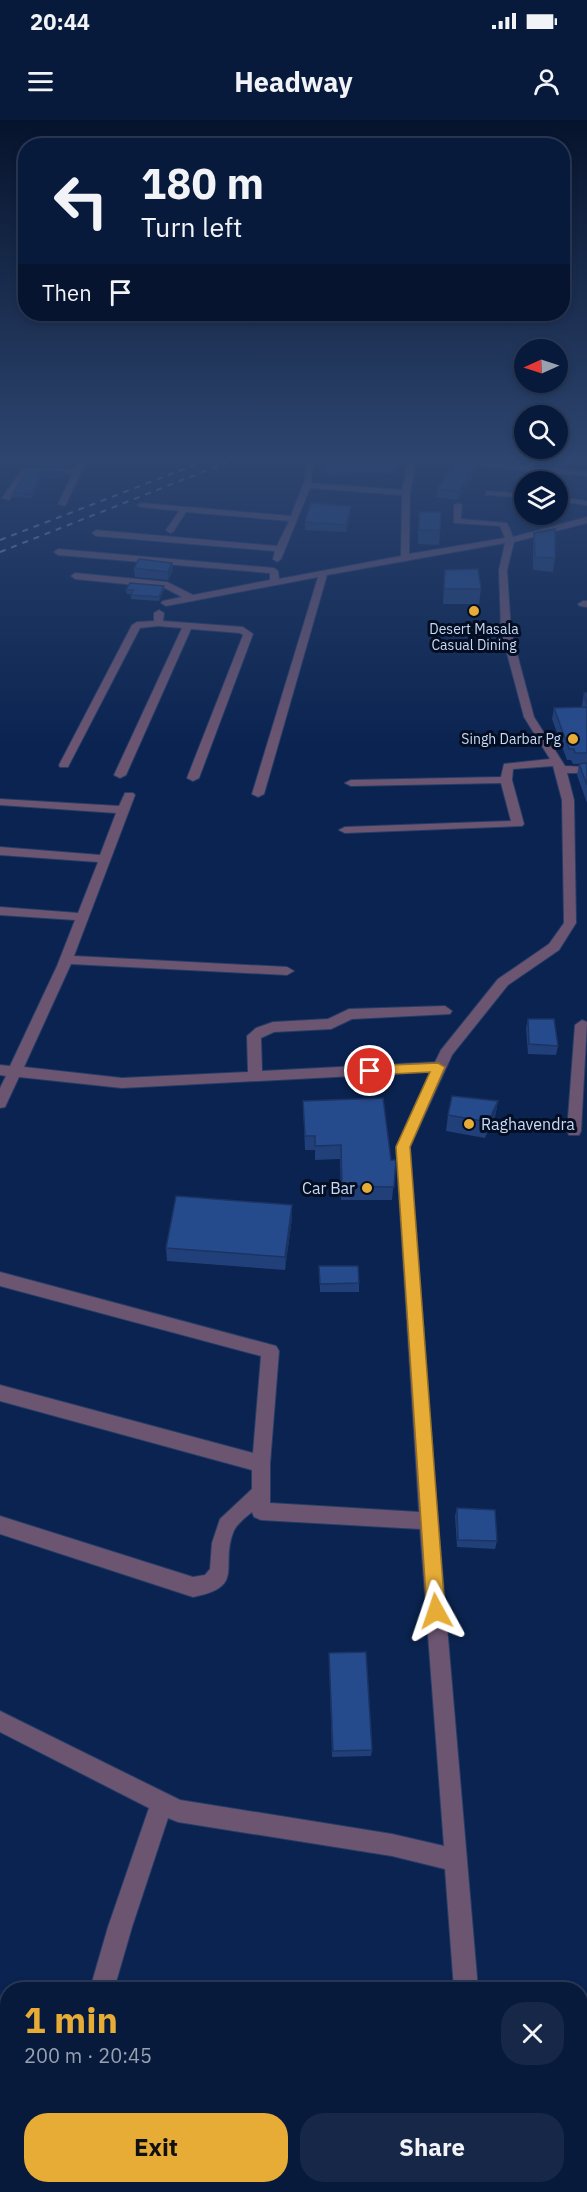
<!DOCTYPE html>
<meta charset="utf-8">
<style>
:root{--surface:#081a3c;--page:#162747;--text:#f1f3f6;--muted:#98a1af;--line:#293856;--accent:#e6ac36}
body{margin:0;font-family:"IBM Plex Sans",sans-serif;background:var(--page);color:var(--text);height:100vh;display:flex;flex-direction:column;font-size:22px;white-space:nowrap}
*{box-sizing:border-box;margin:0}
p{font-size:20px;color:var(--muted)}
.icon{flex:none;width:33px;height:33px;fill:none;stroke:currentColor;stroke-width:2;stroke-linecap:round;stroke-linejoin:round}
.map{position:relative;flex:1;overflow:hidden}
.panel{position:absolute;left:0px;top:1862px;width:588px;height:212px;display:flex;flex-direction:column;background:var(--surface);border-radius:24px 24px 0 0;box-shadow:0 3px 9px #0003,0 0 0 2px var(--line)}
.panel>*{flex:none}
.banner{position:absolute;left:18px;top:18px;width:552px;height:183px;border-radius:24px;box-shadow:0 3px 9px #0003,0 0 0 2px var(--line);background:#081a3c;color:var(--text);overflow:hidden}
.needle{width:39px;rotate:267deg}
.controls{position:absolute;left:514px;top:219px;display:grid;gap:12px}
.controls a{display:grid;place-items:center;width:54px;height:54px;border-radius:50%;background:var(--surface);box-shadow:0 3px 9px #0003,0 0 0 2px var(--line);font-size:30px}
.pin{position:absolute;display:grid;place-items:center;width:51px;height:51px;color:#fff;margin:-26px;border:3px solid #fff;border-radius:50%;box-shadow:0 2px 6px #0007}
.me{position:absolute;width:66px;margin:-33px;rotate:355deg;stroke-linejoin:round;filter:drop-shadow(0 0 4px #0008)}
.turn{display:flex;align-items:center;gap:21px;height:126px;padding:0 24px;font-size:27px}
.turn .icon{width:78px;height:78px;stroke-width:2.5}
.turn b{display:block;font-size:42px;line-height:51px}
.then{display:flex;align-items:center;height:57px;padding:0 24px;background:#0003;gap:12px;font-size:22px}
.round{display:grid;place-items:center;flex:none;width:63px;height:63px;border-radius:24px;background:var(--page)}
.summary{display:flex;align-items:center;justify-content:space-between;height:102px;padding:0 24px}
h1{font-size:36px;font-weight:800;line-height:45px;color:var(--accent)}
.cta{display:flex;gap:12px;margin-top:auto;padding:12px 24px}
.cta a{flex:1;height:69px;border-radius:24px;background:var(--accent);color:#111;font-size:24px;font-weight:800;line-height:69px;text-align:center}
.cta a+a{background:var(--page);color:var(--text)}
.status{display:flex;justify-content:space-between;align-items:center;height:42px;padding:0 30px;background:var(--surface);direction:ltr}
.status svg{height:16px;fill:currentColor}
header{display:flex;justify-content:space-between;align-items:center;height:78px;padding:0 24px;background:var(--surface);font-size:27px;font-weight:800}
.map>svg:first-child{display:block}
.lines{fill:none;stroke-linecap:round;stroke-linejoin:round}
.minor-casing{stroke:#253d67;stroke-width:2}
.minor{fill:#6c5571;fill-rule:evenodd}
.rail{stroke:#8195b8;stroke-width:2;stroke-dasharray:6 6;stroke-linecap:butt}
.wall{fill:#214079}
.shaded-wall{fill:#1b3463}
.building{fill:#264b8d;stroke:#1b3463;stroke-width:1.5}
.route{fill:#e6ac36;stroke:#967023;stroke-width:1.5}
.poi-dot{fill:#e6ac36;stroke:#040e22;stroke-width:2}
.labels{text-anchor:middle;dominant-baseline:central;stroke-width:6;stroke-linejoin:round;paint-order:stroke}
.far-poi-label{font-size:14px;fill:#c9daf7;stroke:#040e22}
.poi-label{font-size:16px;fill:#c9daf7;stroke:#040e22;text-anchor:start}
</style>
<div class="status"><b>20:44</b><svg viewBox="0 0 49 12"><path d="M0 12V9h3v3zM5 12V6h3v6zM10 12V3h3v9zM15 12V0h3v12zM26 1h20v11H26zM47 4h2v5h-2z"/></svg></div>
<header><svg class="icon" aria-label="menu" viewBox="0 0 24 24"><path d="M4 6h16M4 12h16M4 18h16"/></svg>Headway<svg class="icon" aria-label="person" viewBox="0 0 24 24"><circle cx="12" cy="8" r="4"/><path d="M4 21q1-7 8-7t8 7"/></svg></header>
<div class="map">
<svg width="587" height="2072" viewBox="0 0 587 2072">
<rect width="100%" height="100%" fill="#0a2350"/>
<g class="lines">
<g class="minor-casing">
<path id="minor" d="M16 336 45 340C36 345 23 343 16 336Z
M81 336H89L65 386 58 384 73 353 28 352 9 380 2 378 23 348 75 349Z
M306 336H314L311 363 402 370 409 336H417L410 373 409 434 505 418 500 406 454 403V385L458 383 462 385 461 399 507 403 513 417 587 397V403L514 422 507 450 511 511 534 597 565 646 587 647V653H567L574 680 576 803 559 830 508 865 452 935 410 1027 437 1389 478 1869H454L445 1749 392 1736 178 1702 168 1698 132 1807 114 1869H90L108 1807 149 1688 0 1612V1591L180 1680 392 1714 444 1726 420 1409 261 1400 254 1397 252 1392C245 1398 236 1404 233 1413 220 1447 246 1467 193 1477L0 1414V1396L193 1457 205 1455 210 1449 212 1423 220 1399 252 1369V1350L0 1281V1265L253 1333 261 1236 0 1166V1152L276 1226 279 1231 270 1344V1383L419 1392 396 1027 430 952 122 968 19 957 5 987 0 988V968L6 956 0 955V945L10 946 57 846 75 800 0 795V787L78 793 98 742 0 735V727L100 735 116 693 0 685V679L119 686 125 673H133L135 675 74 836 287 847 294 851 287 855 71 844 24 947 122 958 248 952 247 916 256 908 273 902 328 899 349 889 445 886 452 891 450 894 352 899 331 909 274 912 261 918 262 951 435 942 441 930 498 859 549 824 564 803 562 680 553 646 513 649 512 660 524 704 522 706 345 713 339 710 345 707 511 701 501 663 351 666 345 663 351 660 501 657 504 644 550 639 524 597 501 511 499 450 505 423 327 455 264 674 258 677 252 674 318 457 166 486 161 483 163 481 182 477 165 468 75 459 71 456 75 453 167 462 193 475 270 460V453L58 435 54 432 58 429 274 448 278 451 279 459 401 436 402 375 310 368 281 439 277 442 273 439 275 431 96 416 92 413 96 410 277 426 289 401 186 392 173 412 170 413 166 410 179 391 141 387 137 385 141 383 291 396 305 359Z
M531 336H539L532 347 587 352V356L468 345 464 343 468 341 525 346Z
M486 371 525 374V378L489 375H486Z
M558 377 587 381V385L558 381Z
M583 481H587V487L580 486 578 484Z
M159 490 164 493 163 501 243 507 253 514 199 658 193 661 187 658 243 515 240 513 191 509 126 655 120 658 114 655 182 508 158 506 140 508 69 645 68 647H60L59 645 132 505 137 502 154 501V493Z
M582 900 587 902 581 1011 579 1015H569L567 1011 575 905Z
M34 2066H60L58 2072H32Z
M468 2066H494V2072H468Z"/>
</g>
<use href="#minor" class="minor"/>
<path class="rail" d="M0 420 218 336
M0 432 243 336"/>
</g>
<path class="wall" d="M47 336H73L68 347 47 346 46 339Z
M320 336H400L396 354 323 355Z
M460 336H481L480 340 475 339 479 341 478 348 458 380 437 377V369Z
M544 336H577L576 339Z
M29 350 64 351 65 355 63 358H42L32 378 13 377V373Z
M351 386V394L346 412 305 410V402Z
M419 392H441L439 425 418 424V406Z
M534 413 555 438 553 452 533 450V426Z
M172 443 173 451 168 460 135 457 134 448Z
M445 450 481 469 479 484H443Z
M126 470H164L159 481 131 479V474H127Z
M584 573H587V683L577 655 579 644H573L571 640H567L552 599 554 588 582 587V585Z
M528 899 558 926 556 935 528 934 526 908Z
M303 981 391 1040H396L392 1080H341L340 1039 315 1040V1030H305Z
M498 981 495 997 485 1018 446 1011 448 995Z
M292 1098 285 1150 167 1141 166 1128Z
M319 1146 359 1163V1172H320Z
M457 1388 497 1421 495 1429 457 1427 455 1396Z
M329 1533 372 1630 371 1636 332 1637Z"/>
<path class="shaded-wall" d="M69 336H73L68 347 67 339Z
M399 336H400L396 354V347Z
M479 341 478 348 458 380 459 372Z
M41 354 42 358 32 378 31 374Z
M351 386V394L346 412V405Z
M172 443 173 451 168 460V452Z
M164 466V470L159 481V477Z
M498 981 495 997 485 1018 488 1002Z
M292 1085V1098L285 1150V1137Z"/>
<path class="building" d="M47 336H69L67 339H46Z
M321 336H399L396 347 323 348Z
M460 336H463L479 341 459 372 437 369Z
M29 350 64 351 63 354H41L31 374 13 373Z
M311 383 351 386 346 405 305 402Z
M419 392H441L440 410H419Z
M555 409V438L535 437 534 413Z
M139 439 172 443 168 452 134 448Z
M478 449 481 469H444L445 450Z
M130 463 164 466 159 477 131 475 133 470H126Z
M584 573H587V585Z
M587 587V633H575L574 629H569L554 588Z
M587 643V665L579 644Z
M528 899H554L558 926 529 924Z
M452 976 498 981 488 1002 448 995Z
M383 978 391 1040H396L394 1067 342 1066 341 1025 315 1026V1016H305L303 981Z
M176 1076 292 1085 285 1137 166 1128Z
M319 1146H358L359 1163 320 1164Z
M457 1388 495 1390 497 1421 458 1420Z
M366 1532 372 1630 333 1631 329 1533Z"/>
<linearGradient id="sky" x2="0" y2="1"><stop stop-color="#06132c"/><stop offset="0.54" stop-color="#2d456f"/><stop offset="1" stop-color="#2d456f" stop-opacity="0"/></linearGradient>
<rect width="587" height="626" fill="url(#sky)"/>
<path class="route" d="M438 943 445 947 410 1027 445 1491 442 1497 436 1500 430 1497 427 1491 396 1027 430 952 370 955 363 951 370 946Z"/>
<g class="poi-dot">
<circle cx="474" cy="491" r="6"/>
<circle cx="573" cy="619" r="6"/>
<circle cx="469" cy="1004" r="6"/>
<circle cx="367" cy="1068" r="6"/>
</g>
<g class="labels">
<g class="far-poi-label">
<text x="474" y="509">Desert Masala<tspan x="474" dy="16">Casual Dining</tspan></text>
<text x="561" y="619" text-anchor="end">Singh Darbar Pg</text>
</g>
<g class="poi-label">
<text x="481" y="1004">Raghavendra</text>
<text x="355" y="1068" text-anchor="end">Car Bar</text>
</g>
</g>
</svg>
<div class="controls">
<a><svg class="needle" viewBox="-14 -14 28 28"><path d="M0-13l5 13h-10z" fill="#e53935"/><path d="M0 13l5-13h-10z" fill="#98a1af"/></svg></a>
<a><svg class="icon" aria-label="search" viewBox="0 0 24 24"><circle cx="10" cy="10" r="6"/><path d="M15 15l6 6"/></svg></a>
<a><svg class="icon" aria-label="layers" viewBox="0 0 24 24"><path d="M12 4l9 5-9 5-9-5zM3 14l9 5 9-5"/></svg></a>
</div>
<div class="pin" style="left:370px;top:951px;background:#d93025"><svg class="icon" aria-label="arrive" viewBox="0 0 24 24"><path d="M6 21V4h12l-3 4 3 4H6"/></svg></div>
<svg class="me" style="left:436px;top:1491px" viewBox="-20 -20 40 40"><path d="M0-17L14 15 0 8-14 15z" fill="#e6ac36" stroke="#fff" stroke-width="4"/></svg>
<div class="banner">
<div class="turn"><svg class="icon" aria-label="left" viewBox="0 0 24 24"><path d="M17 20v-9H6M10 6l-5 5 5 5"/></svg><div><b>180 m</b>Turn left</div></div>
<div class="then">Then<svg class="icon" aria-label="arrive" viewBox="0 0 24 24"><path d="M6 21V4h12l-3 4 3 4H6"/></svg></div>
</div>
<section class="panel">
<div class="summary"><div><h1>1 min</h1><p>200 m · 20:45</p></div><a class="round"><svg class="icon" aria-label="close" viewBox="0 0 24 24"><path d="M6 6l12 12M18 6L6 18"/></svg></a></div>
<div class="cta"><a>Exit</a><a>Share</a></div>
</section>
</div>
